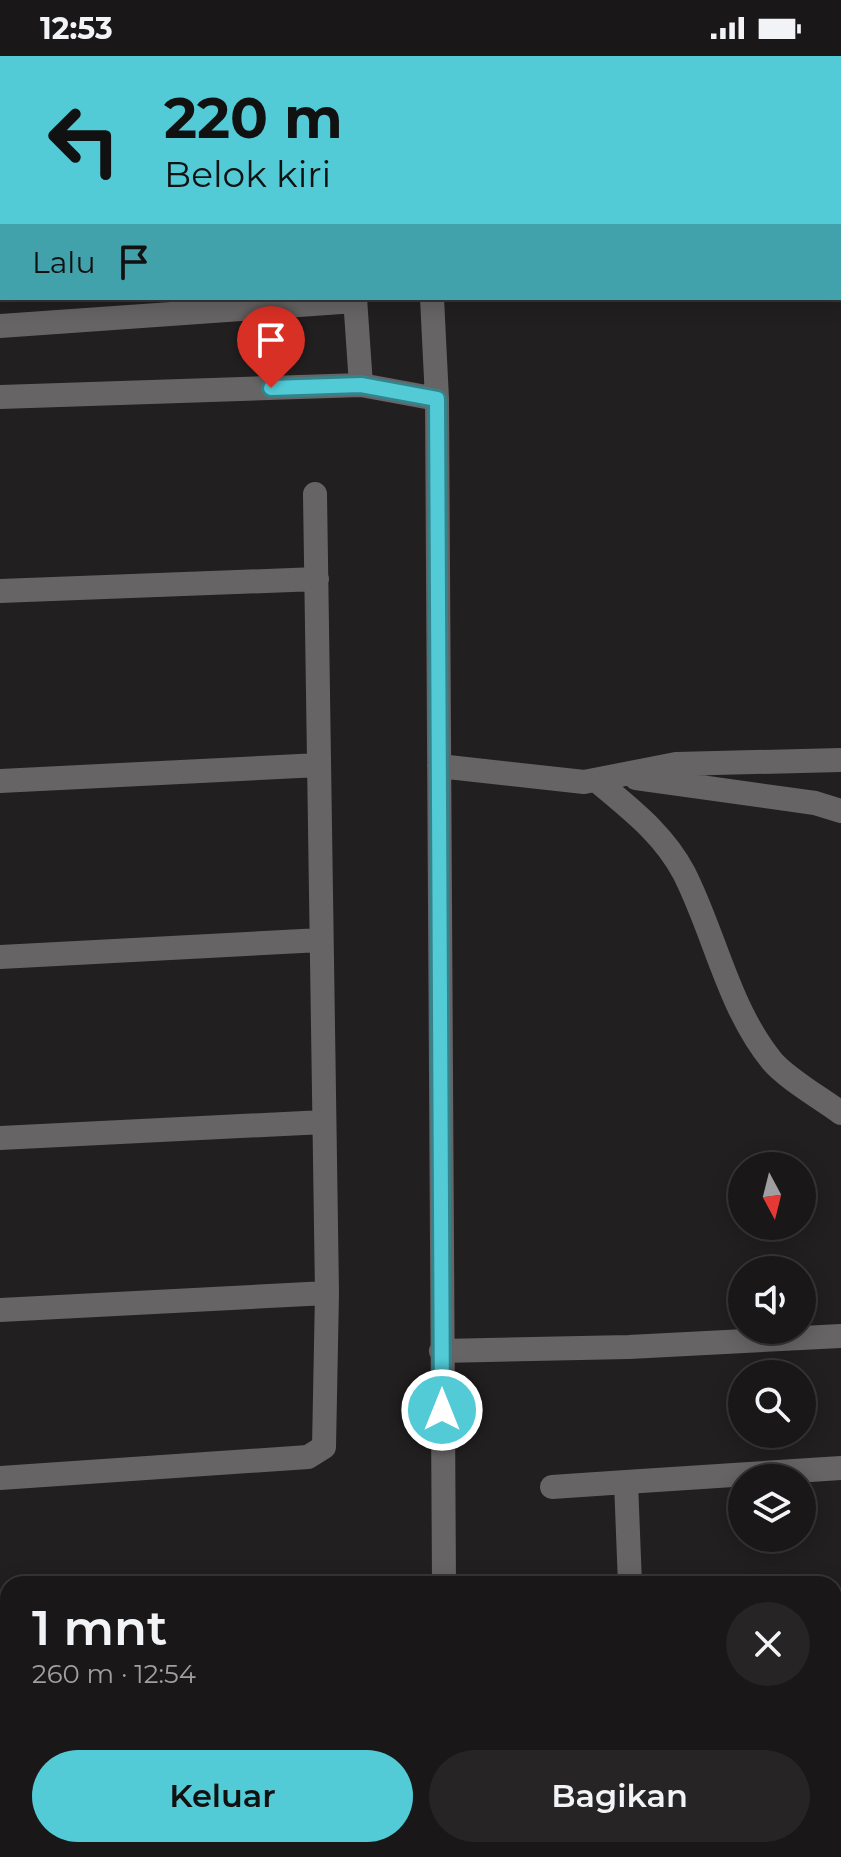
<!DOCTYPE html>
<html lang="id">
<meta charset="utf-8">
<style>
:root{--surface:#191718;--page:#262425;--text:#f1f3f6;--muted:#9f9fa2;--line:#373637;--accent:#52cbd7}
body{margin:0;font-family:Montserrat,sans-serif;background:var(--page);color:var(--text);height:100vh;display:flex;flex-direction:column;font-size:30px;white-space:nowrap}
*{box-sizing:border-box;margin:0}
p{font-size:26px;color:var(--muted)}
.icon{flex:none;width:44px;height:44px;fill:none;stroke:currentColor;stroke-width:2;stroke-linecap:round;stroke-linejoin:round}
.map{position:relative;flex:1;overflow:hidden}
.panel{position:absolute;left:0px;top:1520px;width:842px;height:282px;display:flex;flex-direction:column;background:var(--surface);border-radius:24px 24px 0 0;box-shadow:0 4px 20px #0003,0 0 0 2px var(--line)}
.panel>*{flex:none}
.hud{position:absolute;left:0px;top:0px;width:842px;height:244px;box-shadow:0 4px 20px #0003,0 0 0 2px var(--line);background:#52cbd7;color:#111;overflow:hidden}
.needle{width:52px;rotate:173deg}
.buttons{position:absolute;left:728px;top:1096px;display:grid;gap:16px}
.buttons a{display:grid;place-items:center;width:88px;height:88px;border-radius:50%;background:var(--surface);box-shadow:0 4px 20px #0003,0 0 0 2px var(--line);font-size:40px}
.pin{position:absolute;display:grid;place-items:center;width:68px;height:68px;color:#fff;margin:-82px -34px;border-radius:50% 50% 50% 0;rotate:-45deg;box-shadow:0 0 8px #0007}
.pin .icon{rotate:45deg}
.me{position:absolute;width:88px;margin:-44px;rotate:0deg;stroke-linejoin:round;filter:drop-shadow(0 0 6px #0008)}
.turn{display:flex;align-items:center;gap:28px;height:168px;padding:0 32px;font-size:36px}
.turn .icon{width:104px;height:104px;stroke-width:2.5}
.turn b{display:block;font-size:56px;line-height:68px}
.then{display:flex;align-items:center;height:76px;padding:0 32px;background:#0003;gap:16px;font-size:30px}
.round{display:grid;place-items:center;flex:none;width:84px;height:84px;border-radius:42px;background:var(--page)}
.headline{display:flex;align-items:center;justify-content:space-between;height:136px;padding:0 32px}
h1{font-size:48px;font-weight:600;line-height:60px}
.cta{display:flex;gap:16px;margin-top:auto;padding:16px 32px}
.cta a{flex:1;height:92px;border-radius:48px;background:var(--accent);color:#111;font-size:32px;font-weight:600;line-height:92px;text-align:center}
.cta a+a{background:var(--page);color:var(--text)}
.status{display:flex;justify-content:space-between;align-items:center;height:56px;padding:0 40px;background:var(--surface);direction:ltr}
.status svg{height:22px;fill:currentColor}
.map>svg:first-child{display:block}
.lines{fill:none;stroke-linecap:round;stroke-linejoin:round}
.minor{stroke:#676465;stroke-width:24}
.route-casing{stroke:#35848c;stroke-width:20}
.route{stroke:#52cbd7;stroke-width:14}
</style>
<div class="status"><b>12:53</b><svg viewBox="0 0 49 12"><path d="M0 12V9h3v3zM5 12V6h3v6zM10 12V3h3v9zM15 12V0h3v12zM26 1h20v11H26zM47 4h2v5h-2z"/></svg></div>
<div class="map">
<svg width="841" height="1801" viewBox="0 0 841 1801">
<rect width="100%" height="100%" fill="#211f20"/>
<g class="lines">
<path class="minor" d="M135 0V2
M343 0V2
M417 0 418 2
M0 61H2
M355 242 361 329
M432 242 437 343 444 1528
M0 270 355 245
M0 341 361 329 437 343
M0 535 317 523
M439 710 584 726 676 708 841 704
M636 722 815 747 841 755
M596 724C629 752 663 777 684 817 715 878 728 951 772 1005 786 1022 822 1043 841 1057
M0 725 319 709
M0 901 321 884
M0 1082 324 1066
M0 1254 327 1237
M441 1295 629 1291 841 1280
M0 1422 308 1401 324 1391 327 1237 315 438
M626 1426 841 1412
M552 1431 626 1426 630 1528
M834 1578H841
M0 1616 8 1615
M834 1755H841
M0 1787 8 1786
M325 1794V1801
M634 1794V1801
M445 1801V1794"/>
</g>
<g class="lines">
<g class="route-casing">
<path id="route" d="M271 332 361 329 437 343 442 1354"/>
</g>
<use href="#route" class="route"/>
</g>
</svg>
<div class="buttons">
<a><svg class="needle" viewBox="-14 -14 28 28"><path d="M0-13l5 13h-10z" fill="#e53935"/><path d="M0 13l5-13h-10z" fill="#9f9fa2"/></svg></a>
<a><svg class="icon" aria-label="sound" viewBox="0 0 24 24"><path d="M4 9h4l5-4v14l-5-4H4zM17 9q2 3 0 6"/></svg></a>
<a><svg class="icon" aria-label="search" viewBox="0 0 24 24"><circle cx="10" cy="10" r="6"/><path d="M15 15l6 6"/></svg></a>
<a><svg class="icon" aria-label="layers" viewBox="0 0 24 24"><path d="M12 4l9 5-9 5-9-5zM3 14l9 5 9-5"/></svg></a>
</div>
<div class="pin" style="left:271px;top:332px;background:#d93025"><svg class="icon" aria-label="arrive" viewBox="0 0 24 24"><path d="M6 21V4h12l-3 4 3 4H6"/></svg></div>
<svg class="me" style="left:442px;top:1354px" viewBox="-20 -20 40 40"><circle r="17" fill="#52cbd7" stroke="#fff" stroke-width="3"/><path d="M0-11L8 9 0 5-8 9z" fill="#fff"/></svg>
<div class="hud">
<div class="turn"><svg class="icon" aria-label="left" viewBox="0 0 24 24"><path d="M17 20v-9H6M10 6l-5 5 5 5"/></svg><div><b>220 m</b>Belok kiri</div></div>
<div class="then">Lalu<svg class="icon" aria-label="arrive" viewBox="0 0 24 24"><path d="M6 21V4h12l-3 4 3 4H6"/></svg></div>
</div>
<section class="panel">
<div class="headline"><div><h1>1 mnt</h1><p>260 m · 12:54</p></div><a class="round"><svg class="icon" aria-label="close" viewBox="0 0 24 24"><path d="M6 6l12 12M18 6L6 18"/></svg></a></div>
<div class="cta"><a>Keluar</a><a>Bagikan</a></div>
</section>
</div>
